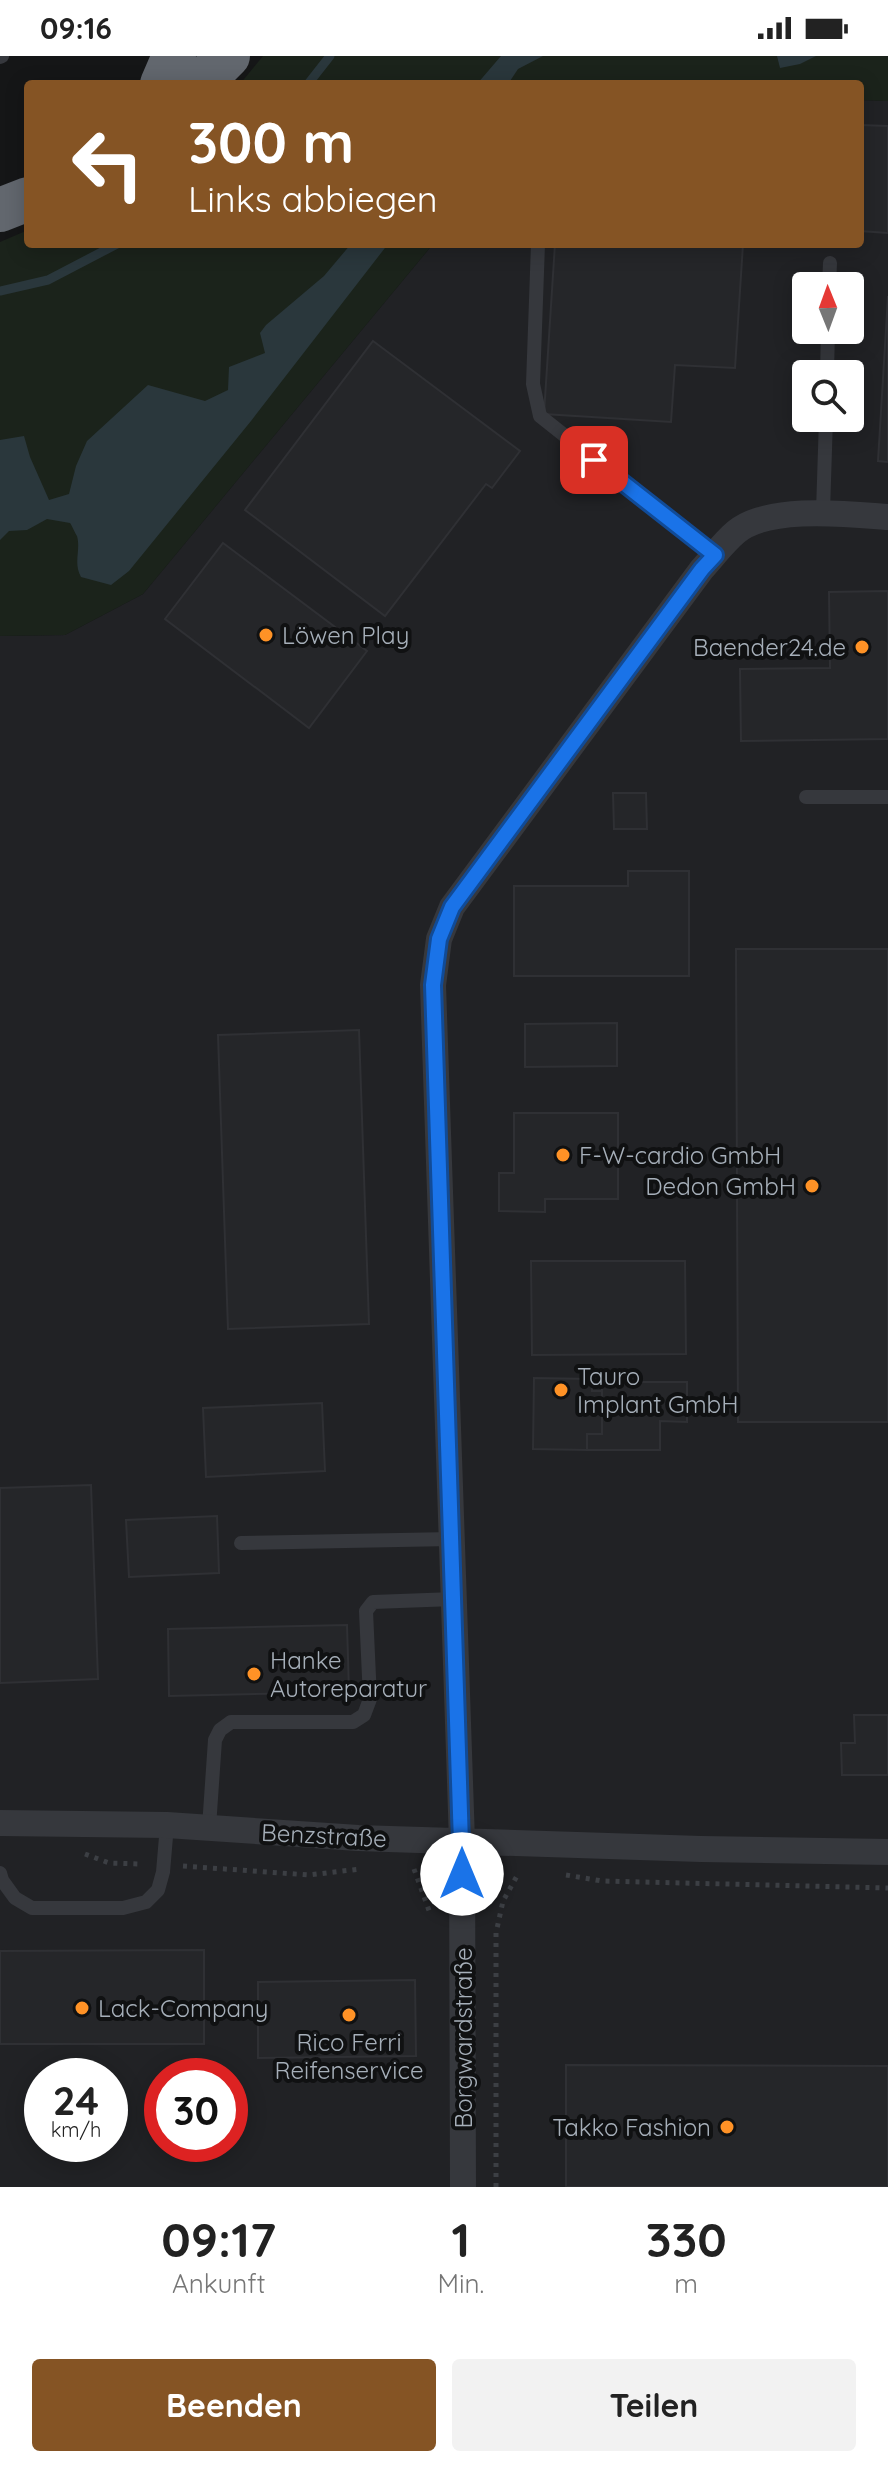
<!DOCTYPE html>
<html lang="de">
<meta charset="utf-8">
<style>
:root{--surface:#fff;--page:#f2f2f2;--text:#222;--muted:#767676;--accent:#855424}
body{margin:0;font-family:Quicksand,sans-serif;background:var(--page);color:var(--text);height:100vh;display:flex;flex-direction:column;font-size:30px;white-space:nowrap}
*{box-sizing:border-box;margin:0}
p{font-size:26px;color:var(--muted)}
.icon{flex:none;width:44px;height:44px;fill:none;stroke:currentColor;stroke-width:2;stroke-linecap:round;stroke-linejoin:round}
.map{position:relative;height:2131px;overflow:hidden}
.side{display:flex;flex-direction:column;background:var(--surface);flex:1}
.side>*{flex:none}
.top-card{position:absolute;left:24px;top:24px;width:840px;height:168px;border-radius:8px;box-shadow:0 4px 20px #0003;background:#855424;color:#fff;overflow:hidden}
.needle{width:52px;rotate:359deg}
.tools{position:absolute;left:792px;top:216px;display:grid;gap:16px}
.tools a{display:grid;place-items:center;width:72px;height:72px;border-radius:8px;background:var(--surface);box-shadow:0 4px 20px #0003;font-size:40px}
.speed{position:absolute;left:24px;top:2002px;display:flex;gap:16px;font-size:40px;font-weight:700;text-align:center}
.speed>*{display:grid;place-content:center;width:104px;height:104px;border-radius:50%;background:var(--surface);box-shadow:0 4px 20px #0003;line-height:1}
.speed small{font-size:20px;font-weight:400}
.speed .limit{border:12px solid #d22;background:#fff;color:#111}
.pin{position:absolute;display:grid;place-items:center;width:68px;height:68px;color:#fff;margin:-34px;border-radius:16px;box-shadow:0 4px 12px #0006}
.me{position:absolute;width:88px;margin:-44px;rotate:0deg;stroke-linejoin:round;filter:drop-shadow(0 0 6px #0008)}
.turn{display:flex;align-items:center;gap:28px;height:168px;padding:0 32px;font-size:36px}
.turn .icon{width:104px;height:104px;stroke-width:2.5}
.turn b{display:block;font-size:56px;line-height:68px}
.eta{display:flex;justify-content:space-evenly;align-items:center;height:136px;text-align:center}
.eta b{font-size:48px;font-weight:800;line-height:56px}
.button{display:flex;gap:16px;margin-top:auto;padding:16px 32px}
.button a{flex:1;height:92px;border-radius:8px;background:var(--accent);color:#fff;font-size:32px;font-weight:800;line-height:92px;text-align:center}
.button a+a{background:var(--page);color:var(--text)}
.status{display:flex;justify-content:space-between;align-items:center;height:56px;padding:0 40px;background:var(--surface);direction:ltr}
.status svg{height:22px;fill:currentColor}
.map>svg:first-child{display:block}
.built{fill:#212225;fill-rule:evenodd}
.green{fill:#1b231b}
.water{fill:#2a373c}
.lines{fill:none;stroke-linecap:round;stroke-linejoin:round}
.stream{stroke:#2a373c;stroke-width:9}
.building{fill:#252629;stroke:#2f3034;stroke-width:2}
.path{stroke:#3c3f44;stroke-width:5;stroke-dasharray:4 6;stroke-linecap:butt}
.service{stroke:#36383d;stroke-width:14}
.minor{stroke:#36383d;stroke-width:26}
.motorway{stroke:#62676e;stroke-width:44}
.route-casing{stroke:#114b97;stroke-width:20}
.route{stroke:#1a73e8;stroke-width:14}
.poi-dot{fill:#ff9226;stroke:#101112;stroke-width:3}
.labels{text-anchor:middle;dominant-baseline:central;stroke-width:8;stroke-linejoin:round;paint-order:stroke}
.poi-label{font-size:24px;fill:#a6afb9;stroke:#101112;text-anchor:start}
.street-label{font-size:24px;fill:#a6afb9;stroke:#101112}
</style>
<div class="status"><b>09:16</b><svg viewBox="0 0 49 12"><path d="M0 12V9h3v3zM5 12V6h3v6zM10 12V3h3v9zM15 12V0h3v12zM26 1h20v11H26zM47 4h2v5h-2z"/></svg></div>
<div class="map">
<svg width="888" height="2131" viewBox="0 0 888 2131">
<rect width="100%" height="100%" fill="#151617"/>
<path class="built" d="M860 44 888 45V2131H0V580L65 579 143 538 433 188H860ZM806 230H850V274H806ZM806 318H850V362H806ZM42 2020H110V2088H42ZM162 2020H230V2088H162Z"/>
<path class="green" d="M263 0H888V45L860 44V28H240Z
M28 174V188H433L143 538 65 579 0 580V186Z"/>
<path class="water" d="M501 0H543L518 13 508 28H477Z
M777 0H816L800 8 780 12Z
M351 188H388L251 365 129 515 111 529 81 521C73 507 81 494 77 480 76 479 71 468 70 467L47 463 27 474 9 475 0 484V384L24 380 30 401 49 444 69 438 76 410 87 385 148 329 205 345 228 334 229 311 265 297 260 277 266 269 324 220Z"/>
<g class="lines">
<path class="stream" d="M308 28 330 0
M0 235 48 224 117 188"/>
</g>
<path class="building" d="M860 69 888 70V177L860 175Z
M555 188H743L735 312 675 309 671 366 544 358Z
M888 240V406L878 405Z
M373 285 520 395 492 432 486 428 385 560 245 454Z
M223 487 367 595 309 672 165 563Z
M888 535V683L741 685 740 613 830 612 829 536Z
M613 737H646L647 773H614Z
M628 815H689V920H514V830H628Z
M736 893H888V1366H738Z
M617 967V1010L525 1011V968Z
M359 974 369 1268 228 1273 218 979Z
M514 1057H618V1143H545V1156L499 1155V1117H514Z
M531 1205H685L686 1298 532 1299Z
M534 1322 592 1323V1335H602V1378H587V1394L533 1393Z
M602 1326H687V1366L660 1365V1394H587V1378H602Z
M322 1347 325 1415 206 1421 203 1352Z
M91 1429 98 1623 0 1627V1432Z
M217 1460 219 1517 129 1521 126 1464Z
M347 1569 349 1636 169 1640 168 1573Z
M854 1659H888V1719H842L841 1687H855Z
M204 1894V1988H0V1895Z
M415 1924 416 2000 258 2002V1926Z
M566 2009 888 2010V2131H566Z"/>
<g class="lines">
<path class="path" d="M85 1798 109 1807 141 1808
M183 1810 309 1819 360 1813
M414 1813 431 1860
M566 1819 602 1825 888 1832
M496 2131V1877L503 1845 518 1818"/>
<path class="service" d="M0 1 2 0
M538 188 533 328 540 360 715 499
M829 230 830 207
M827 318 828 274
M823 456 826 362
M806 741H888
M241 1487 452 1483
M209 1771 215 1684 220 1674 231 1666H353L364 1659 370 1643 366 1555 373 1546 454 1543
M0 1817 2 1824 15 1842 32 1852H123L146 1846 158 1834 163 1816 167 1769"/>
<path class="minor" d="M0 1767 167 1769 358 1782 701 1793 888 1796
M463 2131 462 1785 433 929 439 883 452 851 702 513C713 501 723 487 736 476 768 449 848 458 888 461"/>
<path class="motorway" d="M162 28 174 0
M200 28 228 0
M0 154 28 143"/>
</g>
<g class="lines">
<g class="route-casing">
<path id="route" d="M462 1818 433 929 439 883 452 851 702 513 715 499 594 404"/>
</g>
<use href="#route" class="route"/>
</g>
<g class="poi-dot">
<circle cx="266" cy="579" r="8"/>
<circle cx="862" cy="591" r="8"/>
<circle cx="563" cy="1099" r="8"/>
<circle cx="812" cy="1130" r="8"/>
<circle cx="561" cy="1334" r="8"/>
<circle cx="254" cy="1618" r="8"/>
<circle cx="82" cy="1952" r="8"/>
<circle cx="349" cy="1959" r="8"/>
<circle cx="727" cy="2071" r="8"/>
</g>
<g class="labels">
<g class="poi-label">
<text x="282" y="579">Löwen Play</text>
<text x="846" y="591" text-anchor="end">Baender24.de</text>
<text x="579" y="1099">F-W-cardio GmbH</text>
<text x="796" y="1130" text-anchor="end">Dedon GmbH</text>
<text x="577" y="1320">Tauro<tspan x="577" dy="28">Implant GmbH</tspan></text>
<text x="270" y="1604">Hanke<tspan x="270" dy="28">Autoreparatur</tspan></text>
<text x="98" y="1952">Lack-Company</text>
<text x="349" y="1986" text-anchor="middle">Rico Ferri<tspan x="349" dy="28">Reifenservice</tspan></text>
<text x="711" y="2071" text-anchor="end">Takko Fashion</text>
</g>
<g class="street-label">
<text transform="translate(324 1779) rotate(3)">Benzstraße</text>
<text transform="translate(463 1982) rotate(-90)">Borgwardstraße</text>
</g>
</g>
</svg>
<div class="tools">
<a><svg class="needle" viewBox="-14 -14 28 28"><path d="M0-13l5 13h-10z" fill="#e53935"/><path d="M0 13l5-13h-10z" fill="#767676"/></svg></a>
<a><svg class="icon" aria-label="search" viewBox="0 0 24 24"><circle cx="10" cy="10" r="6"/><path d="M15 15l6 6"/></svg></a>
</div>
<div class="speed"><div>24<small>km/h</small></div><div class="limit">30</div></div>
<div class="pin" style="left:594px;top:404px;background:#d93025"><svg class="icon" aria-label="arrive" viewBox="0 0 24 24"><path d="M6 21V4h12l-3 4 3 4H6"/></svg></div>
<svg class="me" style="left:462px;top:1818px" viewBox="-20 -20 40 40"><circle r="19" fill="#fff"/><path d="M0-13L10 11 0 6-10 11z" fill="#1a73e8"/></svg>
<div class="top-card">
<div class="turn"><svg class="icon" aria-label="left" viewBox="0 0 24 24"><path d="M17 20v-9H6M10 6l-5 5 5 5"/></svg><div><b>300 m</b>Links abbiegen</div></div>
</div>
</div>
<section class="side">
<div class="eta">
<div><b>09:17</b><p>Ankunft</p></div>
<div><b>1</b><p>Min.</p></div>
<div><b>330</b><p>m</p></div>
</div>
<div class="button"><a>Beenden</a><a>Teilen</a></div>
</section>
